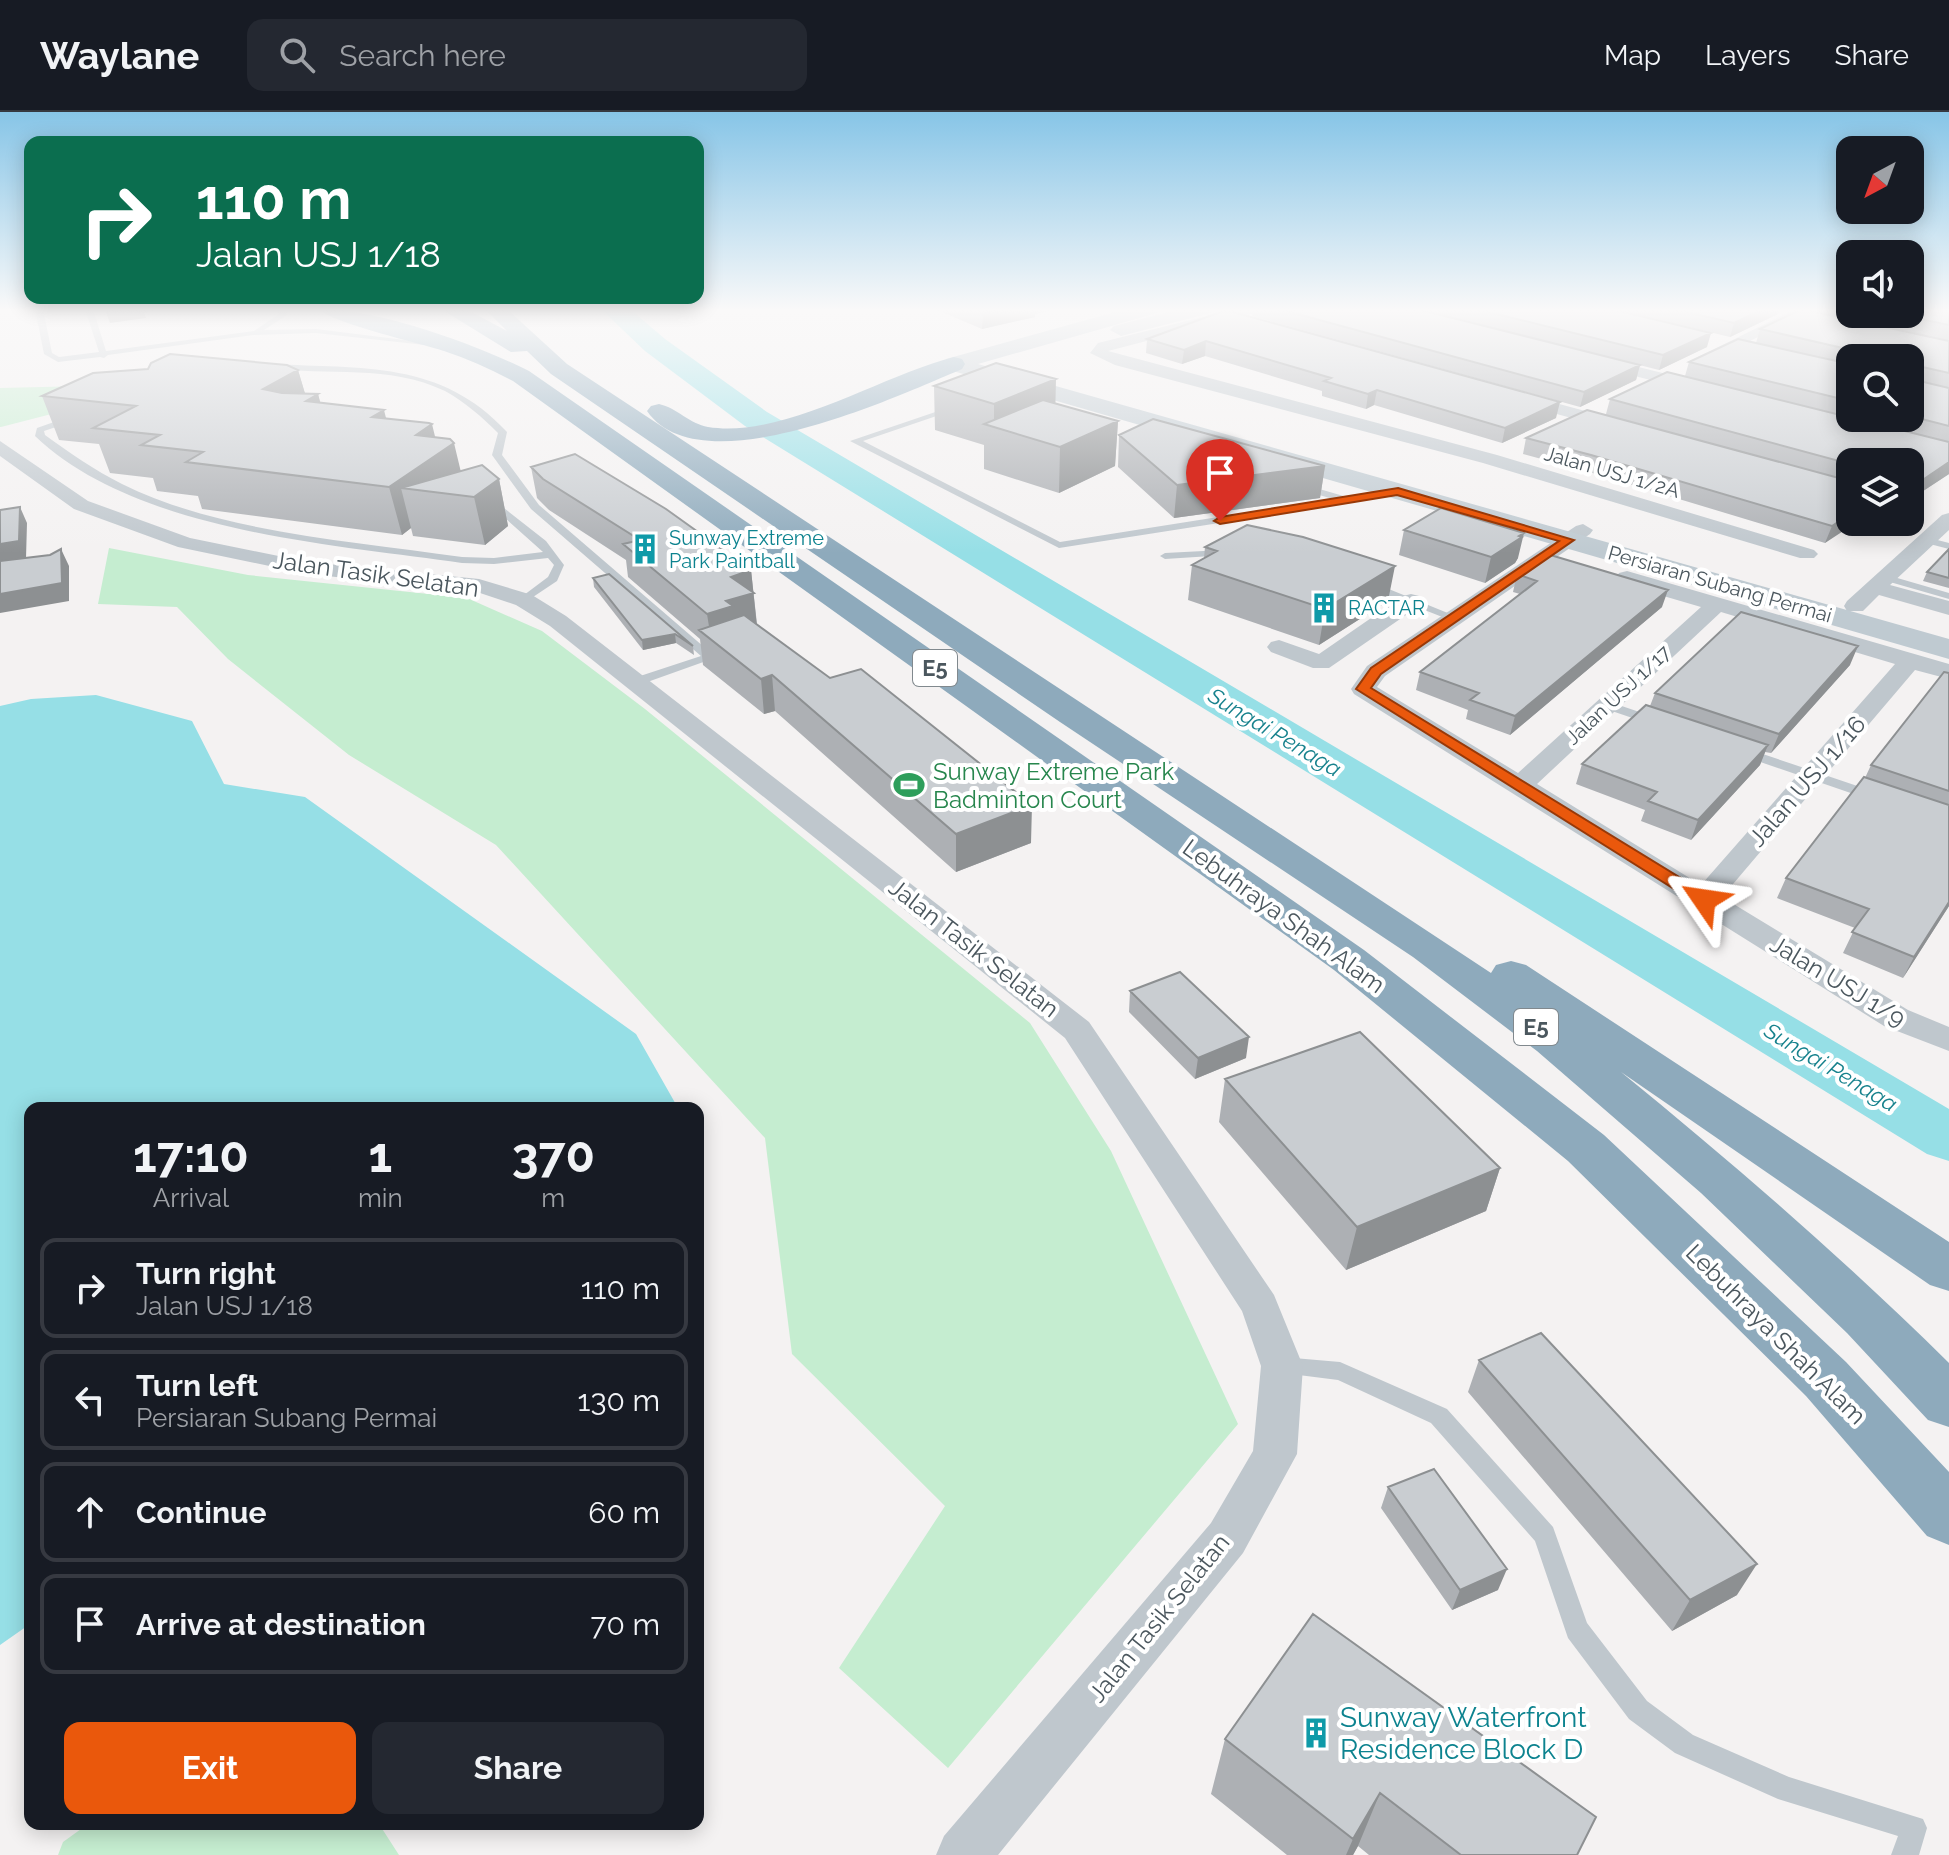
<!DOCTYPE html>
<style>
:root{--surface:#171b24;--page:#242831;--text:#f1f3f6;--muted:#9ea1a6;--line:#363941;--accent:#ea580c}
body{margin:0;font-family:Raleway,sans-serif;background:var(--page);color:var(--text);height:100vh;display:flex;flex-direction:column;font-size:30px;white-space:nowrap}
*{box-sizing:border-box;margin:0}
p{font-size:26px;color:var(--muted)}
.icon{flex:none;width:44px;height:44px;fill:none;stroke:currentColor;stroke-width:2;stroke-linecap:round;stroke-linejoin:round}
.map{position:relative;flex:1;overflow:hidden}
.side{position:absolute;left:24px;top:990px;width:680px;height:728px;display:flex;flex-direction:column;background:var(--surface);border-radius:16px;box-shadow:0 4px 20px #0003}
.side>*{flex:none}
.top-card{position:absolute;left:24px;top:24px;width:680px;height:168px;border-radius:16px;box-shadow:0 4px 20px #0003;background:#0b6e4f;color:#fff;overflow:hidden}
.needle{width:52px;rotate:221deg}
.fabs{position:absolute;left:1836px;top:24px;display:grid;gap:16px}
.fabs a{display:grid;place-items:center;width:88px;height:88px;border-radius:16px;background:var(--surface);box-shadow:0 4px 20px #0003;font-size:40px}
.pin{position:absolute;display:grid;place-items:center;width:68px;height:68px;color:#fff;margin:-82px -34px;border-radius:50% 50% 50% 0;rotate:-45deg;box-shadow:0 0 8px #0007}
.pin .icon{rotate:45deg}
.me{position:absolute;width:88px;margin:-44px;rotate:302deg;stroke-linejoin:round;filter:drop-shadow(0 0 6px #0008)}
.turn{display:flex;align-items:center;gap:28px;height:168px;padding:0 40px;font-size:36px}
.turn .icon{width:104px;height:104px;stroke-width:2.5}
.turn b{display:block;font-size:56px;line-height:68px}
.eta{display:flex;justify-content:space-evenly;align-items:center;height:136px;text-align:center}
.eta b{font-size:48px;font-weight:700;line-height:56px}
.action{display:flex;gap:16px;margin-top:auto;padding:16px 40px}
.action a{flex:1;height:92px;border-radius:16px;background:var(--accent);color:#fff;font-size:32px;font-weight:700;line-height:92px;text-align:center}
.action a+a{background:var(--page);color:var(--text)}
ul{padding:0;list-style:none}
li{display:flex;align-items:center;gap:24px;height:100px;margin:0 16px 12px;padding:0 24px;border:4px solid var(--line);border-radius:16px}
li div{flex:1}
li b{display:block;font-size:30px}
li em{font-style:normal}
header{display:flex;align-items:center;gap:48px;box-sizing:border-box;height:112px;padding:0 40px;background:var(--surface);border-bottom:2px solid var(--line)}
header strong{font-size:38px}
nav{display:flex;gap:44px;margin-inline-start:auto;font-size:28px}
.search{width:560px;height:72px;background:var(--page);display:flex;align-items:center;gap:20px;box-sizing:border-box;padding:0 28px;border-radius:16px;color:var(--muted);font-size:30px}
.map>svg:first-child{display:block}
.green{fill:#c5edd0}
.water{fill:#96dfe6}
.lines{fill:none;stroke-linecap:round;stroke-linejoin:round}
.river{fill:#96dfe6;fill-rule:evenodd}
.service{fill:#bfc7cd;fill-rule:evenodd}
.minor{fill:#bfc7cd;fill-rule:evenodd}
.secondary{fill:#bfcad1;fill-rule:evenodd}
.motorway{fill:#8eaabc;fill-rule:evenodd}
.wall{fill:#adb0b4}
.shaded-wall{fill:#8d9092}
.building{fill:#c9cdd1;stroke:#8d9092;stroke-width:2}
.route{fill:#ea580c;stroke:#983908;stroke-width:2}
.labels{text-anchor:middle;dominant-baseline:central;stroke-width:8;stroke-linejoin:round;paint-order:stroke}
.far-street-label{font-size:20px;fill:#4b575e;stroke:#fff}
.far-culture-label{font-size:20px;fill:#0d838f;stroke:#fff;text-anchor:start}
.shield{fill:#fff;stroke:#81898e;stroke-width:2}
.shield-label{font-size:22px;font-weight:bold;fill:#4b575e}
.far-water-label{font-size:22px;font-style:italic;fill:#17828d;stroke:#fff}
.street-label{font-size:24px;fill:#4b575e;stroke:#fff}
.leisure-label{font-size:24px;fill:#27864d;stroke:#fff;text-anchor:start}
.near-culture-label{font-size:28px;fill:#0d838f;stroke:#fff;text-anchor:start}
</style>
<header>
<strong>Waylane</strong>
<div class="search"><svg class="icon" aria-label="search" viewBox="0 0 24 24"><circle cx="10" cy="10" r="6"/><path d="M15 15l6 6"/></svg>Search here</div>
<nav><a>Map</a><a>Layers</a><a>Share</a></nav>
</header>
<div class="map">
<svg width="1949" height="1743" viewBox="0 0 1949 1743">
<rect width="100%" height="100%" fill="#f4f2f2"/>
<path class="green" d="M168 272 1 315H0V276Z
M109 436 248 463 467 486 542 519 645 597 1030 911 1111 1039 1238 1312 948 1656 839 1556 945 1394 792 1242 765 1026 496 733 349 643 228 547 177 495 98 492Z
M88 1712H379L399 1743H58L63 1730Z"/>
<path class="water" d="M96 583 192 609 224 672 305 685 636 922 678 996H30V1512L0 1533V594L31 587Z"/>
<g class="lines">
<path class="river" d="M601 197H630L665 227 767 300 1949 997V1049L1927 1042 745 314 645 239Z"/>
<path class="service" d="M35 197H43L52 241 59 245 99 240 85 197H93L106 239 254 219 279 202 278 197H286L287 203 264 218 316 217 429 231 425 233 316 221 253 223 108 243 104 246 100 245 58 250 44 242Z
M272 252C362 257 441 248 507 320L502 343 539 393 711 541 717 539 723 543 639 573H631V567L701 544 531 397 492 343 498 321C482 305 465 290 445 279 389 252 328 264 269 256Z
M953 294 960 296 863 329 1060 430 1333 387 1299 377 1297 375 1302 372 1347 385 1398 377 1403 380 1398 383 1059 436 850 329Z
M71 304 74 305V309L44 319 45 323C70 341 94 358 122 372 221 421 354 429 462 445L494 446 543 440 487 390 485 388 490 385 546 429 564 453 557 469 524 491 518 488 520 486 548 465 554 453 548 446 494 452 462 451C330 432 136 420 35 324L37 316Z
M1926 425 1949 431V437L1922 430 1921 428Z
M1223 438 1228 441 1227 443 1165 447 1160 444 1165 441Z
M1887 463 1949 481V487L1883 468V464Z
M1366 471H1374L1460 506 1450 508 1366 475Z
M1607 589 1660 607 1662 610 1656 614 1603 596 1601 593Z
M1742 635 1881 682 1883 685 1881 688H1871L1737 642V636Z
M1282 1245 1340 1250 1447 1297 1553 1415 1587 1511 1647 1589 1693 1623 1789 1665 1923 1707 1927 1716 1919 1743H1891L1898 1724 1778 1687 1675 1641 1629 1607 1568 1526 1535 1429 1431 1311 1338 1268 1275 1260 1272 1254 1275 1248Z"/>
<path class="minor" d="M1235 197H1260L1258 200 1108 239 1497 343 1814 438 1818 442 1814 446H1800L1483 351 1115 253 1090 241 1098 231Z
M1795 197H1814L1708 250H1696L1694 247Z
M1598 245 1703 271 1705 275 1697 280 1592 253 1590 250Z
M1518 281 1626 310 1629 314 1620 319 1512 290 1509 286Z
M0 329 88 389 190 426 308 450 479 467 532 483 566 504 1089 910 1274 1183 1303 1254 1297 1342 1243 1441 998 1743H936L944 1724 1211 1411 1253 1339 1261 1254 1242 1199 1065 926 550 514 516 493 477 480 308 462 178 435 74 397 0 344Z
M1949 401V418L1890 473 1949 489V503L1879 483 1863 499H1847L1844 494 1847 489 1942 403Z
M1583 412 1593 418 1590 422 1385 564 1377 575 1518 661 1701 495 1619 471 1616 466 1619 461 1627 459 1949 552V567L1915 558 1722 785 1908 898 1949 915V939L1884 914 1354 582 1351 577 1367 554 1576 414ZM1721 500 1895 552 1701 773 1537 672Z
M1411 482 1419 484 1422 489 1419 494 1329 556H1313L1271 540 1267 535 1271 530 1279 528 1319 542 1403 484Z"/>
<path class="secondary" d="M1126 197H1160L1157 201 978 252 1949 527V547L946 257 943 252 946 247Z
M1180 197H1214L1211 201 1121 224 1110 218 1114 214Z"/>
<path class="motorway" d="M319 197C379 197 475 232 529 259L1364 838 1604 1023 1846 1250 1949 1360V1433L1927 1424 1806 1284 1568 1049 1334 858 513 269C490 257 468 247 444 239 420 231 331 211 319 197Z
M441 197H466L507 219 485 197H507L567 252 1491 861 1496 853 1511 849 1526 853 1949 1130V1179L1930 1173 1621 960C1735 1053 1845 1148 1949 1251V1315L1928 1308 1847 1221 1701 1081 1537 939 1413 845 1060 610 551 262 527 239 511 240Z
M954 245 962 247 965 252 962 257C896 285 700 376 647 299L651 294 659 292C677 296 690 312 708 315 784 327 882 263 954 245Z"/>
</g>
<path class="wall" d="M935 197H1059L1035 202V205L982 217Z
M1253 197H1417L1640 253 1636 268 1580 295 1252 204Z
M1420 197H1611L1707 235 1659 258Z
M1614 197H1779L1778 202 1730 225Z
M1815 197H1850V202H1910L1949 197V229L1816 199Z
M1226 198 1556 306 1502 331 1374 293 1366 297 1322 284V279L1205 244 1182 252 1146 241 1147 227Z
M1760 217 1949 229V362L1917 383 1910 381V350H1850V410L1825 431 1586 359 1523 342 1526 326 1606 302 1610 287 1850 306H1910V246H1850V306L1685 264 1689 250 1756 231Z
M298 258 305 282H318L320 291 386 306 435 325 461 359 499 367 508 414 485 433 413 424 411 416 402 423 202 397 198 384 157 379 153 366 110 361 99 332 59 328 42 284Z
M934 274 1055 291 1118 309 1115 354 1059 381 984 357V333L935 318Z
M1119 323 1325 354 1320 386 1174 406 1118 355Z
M531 355 751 458 757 512 1031 731 956 760 775 599 764 602 703 553 700 527 628 465 626 448 549 398 537 386Z
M1404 418 1518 446 1515 451 1485 471 1399 443Z
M1205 435 1388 489 1319 533 1188 488 1192 453 1204 446Z
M1949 437V476L1923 469 1927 460Z
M1517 462 1662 495 1510 623 1466 607 1468 598 1416 578 1420 560 1520 482 1513 480Z
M593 466 693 534 694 543 676 531 643 538 594 475Z
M1850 553 1771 641 1765 640 1760 653 1691 728 1641 709 1645 698 1576 672 1582 652 1650 594 1655 581Z
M1949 561V794L1903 866 1843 841 1855 816 1777 786 1786 766 1865 666 1871 653Z
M1130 879 1246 946 1195 967 1129 900Z
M1225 967 1500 1056 1486 1099 1346 1158 1219 1010Z
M1479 1248 1737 1483 1672 1519 1468 1280Z
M1388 1375 1498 1478 1452 1498 1381 1396Z
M1225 1627 1577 1743H1369L1358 1734 1353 1743H1287L1211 1682Z"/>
<path class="shaded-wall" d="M105 197H158L144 201 146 206 110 211Z
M983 197H1059L1035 202V205L982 217Z
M1764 197H1779L1778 202 1730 225 1734 211Z
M1711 221 1707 235 1659 258 1663 243Z
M1206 229 1205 244 1182 252 1184 238Z
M1640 253 1636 268 1580 295 1584 280Z
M298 258 307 288 318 282 330 326 263 277Z
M1056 267 1055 310 994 315V292Z
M1377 278 1374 293 1366 297 1368 282Z
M1560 290 1556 306 1502 331 1505 316Z
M384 298 395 342 372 305Z
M1118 309 1115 354 1059 381 1060 335Z
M432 312 439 341 454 331 465 377 401 376 411 416 402 423 389 375 416 323Z
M1949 350V362L1917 383 1924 367Z
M1325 354 1320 386 1174 406 1177 373Z
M499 367 508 414 485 433 474 385Z
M20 395 27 411 26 446 0 451V432Z
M1850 402V410H1857L1825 431 1832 414Z
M1524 421 1518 446 1515 451 1485 471 1491 445Z
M61 437 69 454V489L0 501V482Z
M1395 454 1388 489 1319 533 1325 497Z
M751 458 757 515 711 527 707 502 726 489 731 465Z
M1668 478 1662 495 1510 623 1515 604Z
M675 522 676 531 643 538 642 528Z
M1858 534 1850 553 1771 641 1779 622Z
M772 563 775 599 764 602 761 567Z
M1768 633 1760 653 1691 728 1698 708Z
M1032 693 1031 731 956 760V722Z
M1949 790V794L1903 866 1914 845Z
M1249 925 1246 946 1195 967 1198 946Z
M1500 1056 1486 1099 1346 1158 1357 1115Z
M1757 1452 1737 1483 1672 1519 1690 1488Z
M1507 1457 1498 1478 1452 1498 1460 1478Z
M1380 1681 1358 1734 1353 1743H1346L1353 1727Z"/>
<path class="building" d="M1279 197H1417L1640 253 1584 280Z
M1476 197H1611L1711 221 1663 243Z
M1674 197H1764L1734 211Z
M1802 197 1949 229V261L1914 253 1915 268 1949 276V314L1910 304V246H1857L1856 239 1760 217Z
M1910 197H1949V213L1896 202H1910Z
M1226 198 1560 290 1505 316 1377 278 1368 282 1324 269 1331 266 1206 229 1184 238 1147 227Z
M1738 227 1850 252V289L1689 250Z
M170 242 287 253 298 258 263 277 282 281 318 282 306 289 384 298 372 305 429 311 432 312 416 323 450 327 454 331 389 375 186 350 203 340 141 333 160 323 93 316 136 294 42 284 93 261 148 257 151 251Z
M996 251 1056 267 994 292 934 274Z
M1667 260 1949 330V350L1924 367 1910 364V350H1850V352L1610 287Z
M1043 288 1118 309 1060 335 984 312Z
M1587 298 1850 369V402L1832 414 1591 343 1526 326Z
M1153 307 1325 354 1177 373 1119 323Z
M575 342 666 397 751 458 731 465 754 481 726 489 733 494 707 502 623 432 640 428 543 367 531 355Z
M482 353 499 367 474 385 401 376Z
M20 395 19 429 0 432V398Z
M1441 396 1524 421 1519 424 1522 425 1491 445 1404 418Z
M1247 413 1303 425 1395 454 1325 497 1192 453 1217 439 1205 435Z
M61 437 62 471 0 482V449L50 443Z
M1949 437V466L1927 460Z
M1547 442 1668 478 1515 604 1470 588 1479 581 1420 560 1537 469 1517 462Z
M609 462 693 534 675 522 642 528 593 466Z
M1741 500 1858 534 1779 622 1655 581Z
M744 503 830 566 861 557 1032 693 956 722 772 563 761 567 699 518Z
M1944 560 1949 561V679L1871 653Z
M1646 593 1768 633 1698 708 1648 689 1657 680 1582 652Z
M1864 665 1949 693V790L1914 845 1852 820 1869 797 1786 766Z
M1180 860 1249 925 1198 946 1130 879Z
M1360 920 1500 1056 1357 1115 1225 967Z
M1541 1221 1757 1452 1690 1488 1479 1248Z
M1434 1357 1507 1457 1460 1478 1388 1375Z
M1313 1502 1596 1705 1577 1743H1461L1380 1681 1353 1727 1225 1627Z"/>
<linearGradient id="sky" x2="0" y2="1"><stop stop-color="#87c5e7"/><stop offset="0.45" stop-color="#faf9f9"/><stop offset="1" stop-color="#faf9f9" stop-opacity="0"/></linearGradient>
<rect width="1949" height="441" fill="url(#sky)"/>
<path class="route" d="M1398 376 1574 428 1381 562 1371 576 1710 784 1712 788 1710 792H1698L1356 577 1371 556 1559 429 1397 383 1220 412 1214 409 1220 405Z"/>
<defs>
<g id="building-bare" transform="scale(2.4)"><path d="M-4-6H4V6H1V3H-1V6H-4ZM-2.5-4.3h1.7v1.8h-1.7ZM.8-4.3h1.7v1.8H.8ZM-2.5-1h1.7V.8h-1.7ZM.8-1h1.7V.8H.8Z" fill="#0f9aa8" stroke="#fff" stroke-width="2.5" paint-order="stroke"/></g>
<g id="stadium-bare" transform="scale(2.4)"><path d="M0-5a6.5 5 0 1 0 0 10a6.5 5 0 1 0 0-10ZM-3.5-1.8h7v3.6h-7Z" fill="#2e9e5b" stroke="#fff" stroke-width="2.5" paint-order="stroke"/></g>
</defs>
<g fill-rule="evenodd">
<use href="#building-bare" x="645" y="437"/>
<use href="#building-bare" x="1324" y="496"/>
<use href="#stadium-bare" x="909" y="673"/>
<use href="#building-bare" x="1316" y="1621"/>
</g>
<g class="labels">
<g class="far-street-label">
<text transform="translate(1612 360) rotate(16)">Jalan USJ 1/2A</text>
<text transform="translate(1720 472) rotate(16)">Persiaran Subang Permai</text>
<text transform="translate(1618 583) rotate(-43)">Jalan USJ 1/17</text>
</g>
<g class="far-culture-label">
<text x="669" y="426">Sunway Extreme<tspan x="669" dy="23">Park Paintball</tspan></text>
<text x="1348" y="496">RACTAR</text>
</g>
<g class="shield">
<rect x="913" y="538" width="44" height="36" rx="6"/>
<rect x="1514" y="897" width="44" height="36" rx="6"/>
</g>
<g class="shield-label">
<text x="935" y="556">E5</text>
<text x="1536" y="915">E5</text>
</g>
<g class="far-water-label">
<text transform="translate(1275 620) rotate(31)">Sungai Penaga</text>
<text transform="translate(1831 955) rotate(31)">Sungai Penaga</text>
</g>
<g class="street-label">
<text transform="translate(376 462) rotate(8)">Jalan Tasik Selatan</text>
<text transform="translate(1807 669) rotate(-49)">Jalan USJ 1/16</text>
<text transform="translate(1284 804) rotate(36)">Lebuhraya Shah Alam</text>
<text transform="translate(974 836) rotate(38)">Jalan Tasik Selatan</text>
<text transform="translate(1838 869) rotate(31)">Jalan USJ 1/9</text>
<text transform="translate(1776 1222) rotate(45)">Lebuhraya Shah Alam</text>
<text transform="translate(1159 1506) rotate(-51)">Jalan Tasik Selatan</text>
</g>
<g class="leisure-label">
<text x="933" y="659">Sunway Extreme Park<tspan x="933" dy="28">Badminton Court</tspan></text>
</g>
<g class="near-culture-label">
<text x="1340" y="1605">Sunway Waterfront<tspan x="1340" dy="32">Residence Block D</tspan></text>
</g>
</g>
</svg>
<div class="fabs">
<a><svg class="needle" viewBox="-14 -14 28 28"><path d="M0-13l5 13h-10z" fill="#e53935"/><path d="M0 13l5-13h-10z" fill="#9ea1a6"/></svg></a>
<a><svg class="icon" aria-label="sound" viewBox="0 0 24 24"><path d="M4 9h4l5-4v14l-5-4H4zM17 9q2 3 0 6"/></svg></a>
<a><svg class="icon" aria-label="search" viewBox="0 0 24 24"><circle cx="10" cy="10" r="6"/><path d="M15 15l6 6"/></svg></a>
<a><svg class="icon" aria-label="layers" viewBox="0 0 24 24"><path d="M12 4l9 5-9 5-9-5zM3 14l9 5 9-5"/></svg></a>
</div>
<div class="pin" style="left:1220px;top:409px;background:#d93025"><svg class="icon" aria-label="arrive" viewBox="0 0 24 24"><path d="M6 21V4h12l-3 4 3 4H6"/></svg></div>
<svg class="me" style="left:1704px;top:788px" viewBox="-20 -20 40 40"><path d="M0-17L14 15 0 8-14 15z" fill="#ea580c" stroke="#fff" stroke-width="4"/></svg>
<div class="top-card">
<div class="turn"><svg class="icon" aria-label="right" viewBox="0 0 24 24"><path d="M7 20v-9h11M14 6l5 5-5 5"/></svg><div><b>110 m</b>Jalan USJ 1/18</div></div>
</div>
<section class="side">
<div class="eta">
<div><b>17:10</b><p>Arrival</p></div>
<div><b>1</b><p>min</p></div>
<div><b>370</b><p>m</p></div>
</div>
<ul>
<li><svg class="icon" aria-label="right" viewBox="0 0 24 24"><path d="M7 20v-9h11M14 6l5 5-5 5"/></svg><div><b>Turn right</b><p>Jalan USJ 1/18</p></div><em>110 m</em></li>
<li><svg class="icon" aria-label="left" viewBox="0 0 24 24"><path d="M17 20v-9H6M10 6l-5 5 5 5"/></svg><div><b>Turn left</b><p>Persiaran Subang Permai</p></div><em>130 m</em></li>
<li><svg class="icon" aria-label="ahead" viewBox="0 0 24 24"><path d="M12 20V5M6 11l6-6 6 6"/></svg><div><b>Continue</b></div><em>60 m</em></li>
<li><svg class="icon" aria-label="arrive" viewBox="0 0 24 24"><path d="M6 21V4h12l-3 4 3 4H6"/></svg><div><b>Arrive at destination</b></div><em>70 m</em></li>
</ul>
<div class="action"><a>Exit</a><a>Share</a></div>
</section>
</div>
